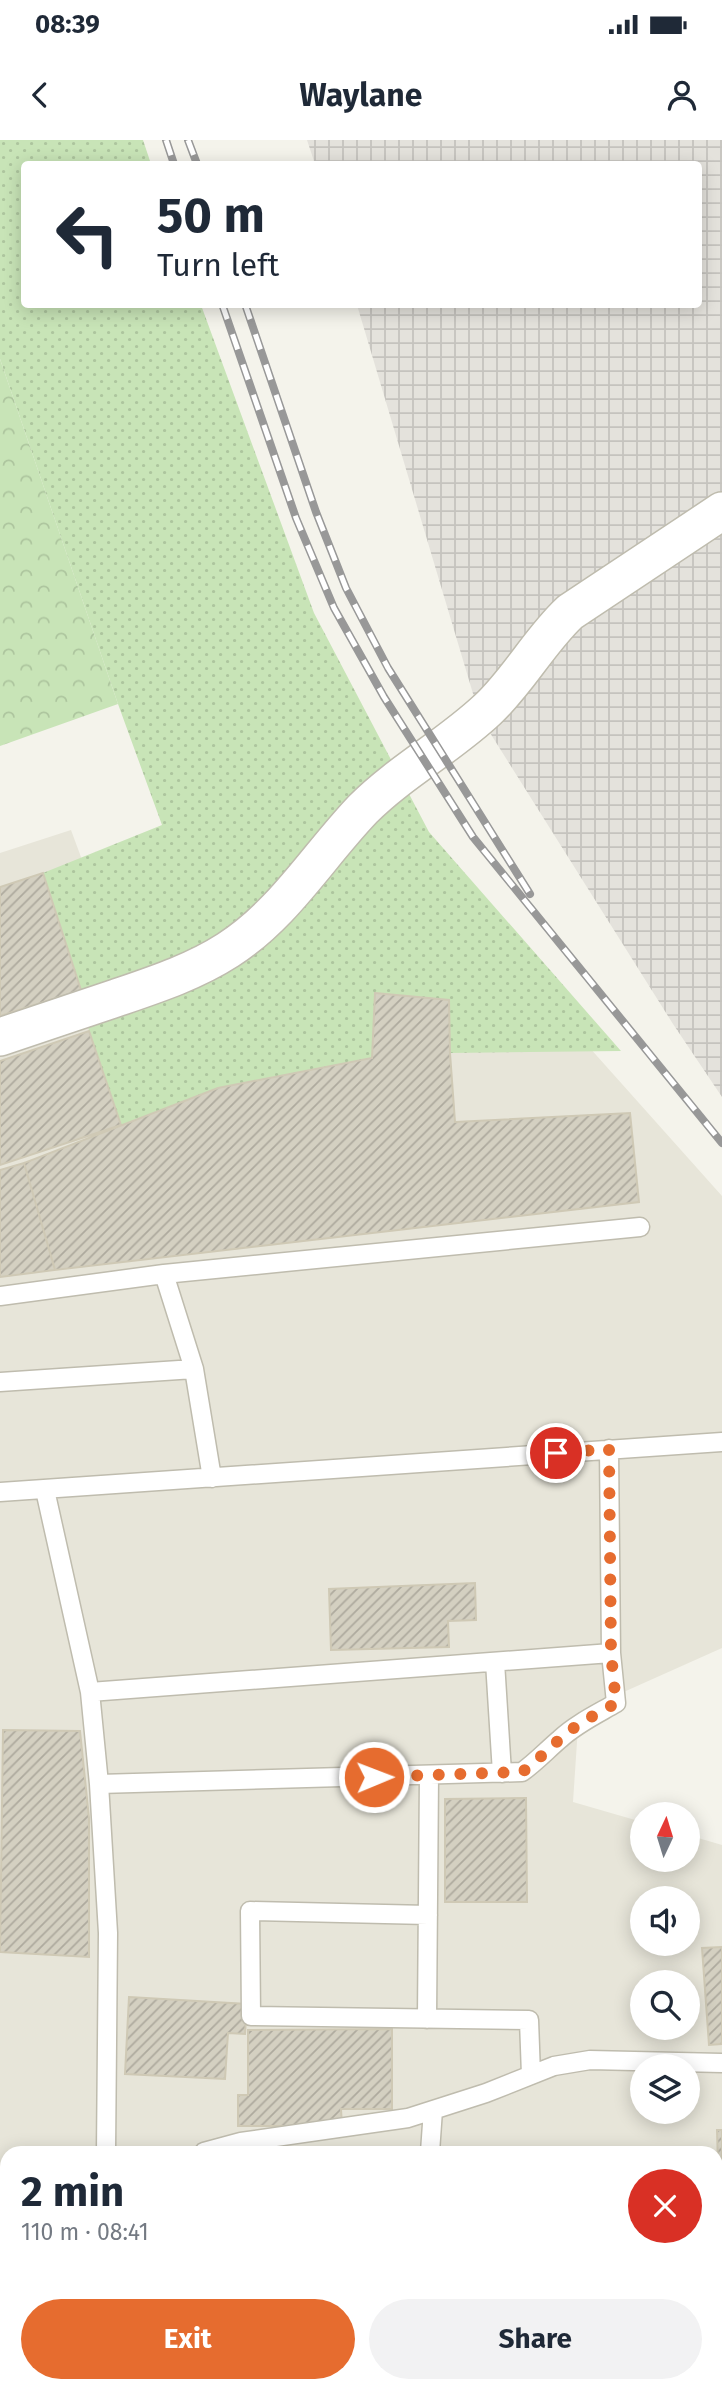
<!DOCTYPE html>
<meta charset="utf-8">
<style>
:root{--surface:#fff;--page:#f2f2f3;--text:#1f2937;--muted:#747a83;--accent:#e66c2f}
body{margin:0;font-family:"Fira Sans",sans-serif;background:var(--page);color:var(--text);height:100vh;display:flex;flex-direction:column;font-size:26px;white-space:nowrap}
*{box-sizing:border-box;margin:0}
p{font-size:23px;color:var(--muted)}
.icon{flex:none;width:38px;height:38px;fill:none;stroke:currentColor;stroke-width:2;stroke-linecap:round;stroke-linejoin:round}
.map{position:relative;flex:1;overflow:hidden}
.sheet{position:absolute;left:0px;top:2006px;width:723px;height:247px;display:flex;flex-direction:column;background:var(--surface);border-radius:21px 21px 0 0;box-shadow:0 4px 18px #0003}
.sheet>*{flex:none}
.banner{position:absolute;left:21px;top:21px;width:681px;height:147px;border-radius:7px;box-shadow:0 4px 18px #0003;background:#fff;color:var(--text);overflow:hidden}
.needle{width:46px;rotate:4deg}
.controls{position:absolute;left:630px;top:1662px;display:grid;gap:14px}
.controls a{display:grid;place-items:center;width:70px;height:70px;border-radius:50%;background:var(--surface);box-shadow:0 4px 18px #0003;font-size:35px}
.pin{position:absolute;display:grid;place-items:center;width:60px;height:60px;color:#fff;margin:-30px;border:4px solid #fff;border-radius:50%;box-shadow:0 2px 7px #0007}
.me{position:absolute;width:77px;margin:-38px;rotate:89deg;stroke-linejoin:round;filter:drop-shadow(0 0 5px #0008)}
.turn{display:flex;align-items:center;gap:24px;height:147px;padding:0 21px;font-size:32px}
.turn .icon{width:91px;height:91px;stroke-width:2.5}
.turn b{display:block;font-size:49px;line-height:60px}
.round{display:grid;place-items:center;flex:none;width:74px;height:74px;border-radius:37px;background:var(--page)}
.headline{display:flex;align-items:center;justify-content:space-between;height:119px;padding:0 21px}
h1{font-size:42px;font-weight:700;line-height:52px}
.button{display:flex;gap:14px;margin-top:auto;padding:14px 21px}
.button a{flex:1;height:80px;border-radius:42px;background:var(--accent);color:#fff;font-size:28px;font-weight:700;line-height:80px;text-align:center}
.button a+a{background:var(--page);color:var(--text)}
.status{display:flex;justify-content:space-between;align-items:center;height:49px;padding:0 35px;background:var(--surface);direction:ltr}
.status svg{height:19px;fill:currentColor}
header{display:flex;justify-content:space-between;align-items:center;height:91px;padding:0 21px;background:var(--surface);font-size:32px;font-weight:700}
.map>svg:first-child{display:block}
.residential{fill:#e7e5d9;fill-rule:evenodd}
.industrial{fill:url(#industrial-grid)}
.grass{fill:url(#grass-dots)}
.park{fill:url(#park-crowns)}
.building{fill:url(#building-hatch);stroke:#cfc9b5;stroke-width:2}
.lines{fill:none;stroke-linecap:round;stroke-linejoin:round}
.lane-casing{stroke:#bfbcae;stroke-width:21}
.street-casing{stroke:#bfbcae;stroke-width:40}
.lane{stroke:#fff;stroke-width:18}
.street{stroke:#fff;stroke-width:37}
.rail-casing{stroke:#989898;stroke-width:8}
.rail{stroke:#fff;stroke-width:5;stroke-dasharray:16;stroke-linecap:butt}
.route{stroke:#e66c2f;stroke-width:12;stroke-dasharray:0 21.6}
</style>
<div class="status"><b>08:39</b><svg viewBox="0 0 49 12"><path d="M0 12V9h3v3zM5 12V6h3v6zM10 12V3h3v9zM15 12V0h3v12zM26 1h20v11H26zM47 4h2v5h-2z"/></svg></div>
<header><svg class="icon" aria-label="back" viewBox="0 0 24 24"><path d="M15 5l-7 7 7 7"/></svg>Waylane<svg class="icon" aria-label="person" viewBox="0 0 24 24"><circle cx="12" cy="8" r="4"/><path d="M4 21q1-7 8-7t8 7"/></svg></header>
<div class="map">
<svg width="722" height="2251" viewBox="0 0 722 2251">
<defs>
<pattern id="industrial-grid" width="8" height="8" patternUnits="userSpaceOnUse" patternTransform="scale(1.75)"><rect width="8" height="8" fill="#e4e2dc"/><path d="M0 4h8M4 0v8" fill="none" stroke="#c5c3be"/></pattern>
<pattern id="grass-dots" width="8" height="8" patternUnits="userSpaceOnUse" patternTransform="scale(1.75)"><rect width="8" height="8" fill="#c8e4b7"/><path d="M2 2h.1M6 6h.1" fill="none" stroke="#adc59e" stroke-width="1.8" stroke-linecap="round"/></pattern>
<pattern id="park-crowns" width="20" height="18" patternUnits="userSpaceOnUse" patternTransform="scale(1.75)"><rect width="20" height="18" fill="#c8e4b7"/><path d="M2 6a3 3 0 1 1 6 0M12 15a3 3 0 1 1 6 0" fill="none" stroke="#adc59e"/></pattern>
<pattern id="building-hatch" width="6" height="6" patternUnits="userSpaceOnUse" patternTransform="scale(1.75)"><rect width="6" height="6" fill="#d4d0c1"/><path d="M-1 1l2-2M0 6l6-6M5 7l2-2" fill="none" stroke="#aeaa9e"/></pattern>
</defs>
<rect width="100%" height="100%" fill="#f4f3eb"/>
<path class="residential" d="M71 690 137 869 480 785 722 1056V1508L579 1572 573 1662 642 1682V1720H688V1695L722 1705V2251H0V713ZM642 1759H688V1804H642ZM642 1843H688V1888H642ZM642 1927H688V1972H642ZM7 2012H716V2245H7Z"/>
<path class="industrial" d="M307 0H722V957L673 884 480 577 357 165 698 164V24H315Z"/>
<path class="grass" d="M0 0H143L151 24H24V164L201 165 314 473 429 692 621 911 450 913 449 860 376 853 372 918 218 948 121 985 89 891 81 850 43 733 162 685 118 564 0 219Z"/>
<path class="park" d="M0 219 118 564 0 606Z"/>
<path class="building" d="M43 733 81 850 0 876V747Z
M375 853 449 860 450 913 455 982 630 973 639 1062 55 1130 24 1023 218 948 372 918Z
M89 891 121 985 0 1025V921Z
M24 1023 55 1130 0 1137V1030Z
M475 1443 476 1480 448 1481 449 1507 331 1510 329 1449Z
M3 1590 80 1591 89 1678V1817L0 1812Z
M526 1658 527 1762H445V1659Z
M722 1807V1904L709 1905 702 1808Z
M129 1857 247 1864 245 1894 228 1893 225 1939 125 1934Z
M392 1889V1969H341L342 1986H238V1955H248V1890Z
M717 1990H722V2090H716V2061H719Z
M343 2245H388L392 2246 391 2251H343Z
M629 2245H662V2251H628Z
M674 2245H720L719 2251H673Z"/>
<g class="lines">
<g class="lane-casing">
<path id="lane" d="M164 1134 194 1229 212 1338
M0 1156 164 1134 640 1087
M0 1242 194 1229
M45 1350 90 1552 99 1644 108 1793 106 2012
M0 1352 722 1302
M495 1522 502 1633
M90 1552 611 1513
M99 1644 522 1632C536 1622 547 1610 560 1599 576 1584 597 1574 616 1563L611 1513 609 1309
M428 1775 250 1771 251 1876 529 1880 531 1935
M427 1879 429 1635
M204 2012 241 2002 408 1978 486 1953 554 1926 590 1920 722 1923
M430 2012 433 1970
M0 2037H7
M0 2172H7
M716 2226H722
M90 2251 91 2245
M598 2251 599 2245"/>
</g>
<g class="street-casing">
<path id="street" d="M0 897C39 884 77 871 116 858 154 845 194 832 228 810 284 774 318 716 363 669 401 631 449 606 488 569 519 540 539 501 570 472L722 371"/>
</g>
<use href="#lane" class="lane"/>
<use href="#street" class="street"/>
<g class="rail-casing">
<path id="rail" d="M166 0 174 24
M188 0 197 24
M222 164 296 378 334 468 384 557 473 697 722 1003
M245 164 316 372 346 448 388 528 530 754"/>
</g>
<use href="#rail" class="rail"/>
</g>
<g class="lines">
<path class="route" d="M374 1637 522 1632C536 1622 547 1610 560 1599 576 1584 597 1574 616 1563L611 1513 609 1309 556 1313"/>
</g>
</svg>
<div class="controls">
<a><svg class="needle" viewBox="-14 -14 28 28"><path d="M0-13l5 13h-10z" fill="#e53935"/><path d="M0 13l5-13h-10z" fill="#747a83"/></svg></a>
<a><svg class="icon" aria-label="sound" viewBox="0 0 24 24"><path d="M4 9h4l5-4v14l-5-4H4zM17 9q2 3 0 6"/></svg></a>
<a><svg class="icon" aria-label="search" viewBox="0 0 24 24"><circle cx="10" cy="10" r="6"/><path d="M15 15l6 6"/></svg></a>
<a><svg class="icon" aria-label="layers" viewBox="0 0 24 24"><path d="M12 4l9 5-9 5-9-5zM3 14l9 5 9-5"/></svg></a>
</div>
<div class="pin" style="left:556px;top:1313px;background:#d93025"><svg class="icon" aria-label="arrive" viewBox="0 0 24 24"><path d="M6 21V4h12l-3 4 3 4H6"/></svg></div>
<svg class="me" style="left:374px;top:1637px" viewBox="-20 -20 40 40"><circle r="17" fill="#e66c2f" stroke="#fff" stroke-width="3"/><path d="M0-11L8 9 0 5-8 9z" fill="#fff"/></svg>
<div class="banner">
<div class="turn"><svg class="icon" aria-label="left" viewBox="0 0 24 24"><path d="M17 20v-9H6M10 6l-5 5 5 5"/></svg><div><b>50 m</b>Turn left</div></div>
</div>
<section class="sheet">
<div class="headline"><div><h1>2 min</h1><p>110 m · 08:41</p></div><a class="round" style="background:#d93025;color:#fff"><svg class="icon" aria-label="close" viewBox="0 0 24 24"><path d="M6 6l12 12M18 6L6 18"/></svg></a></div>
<div class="button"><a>Exit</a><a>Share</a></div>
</section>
</div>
